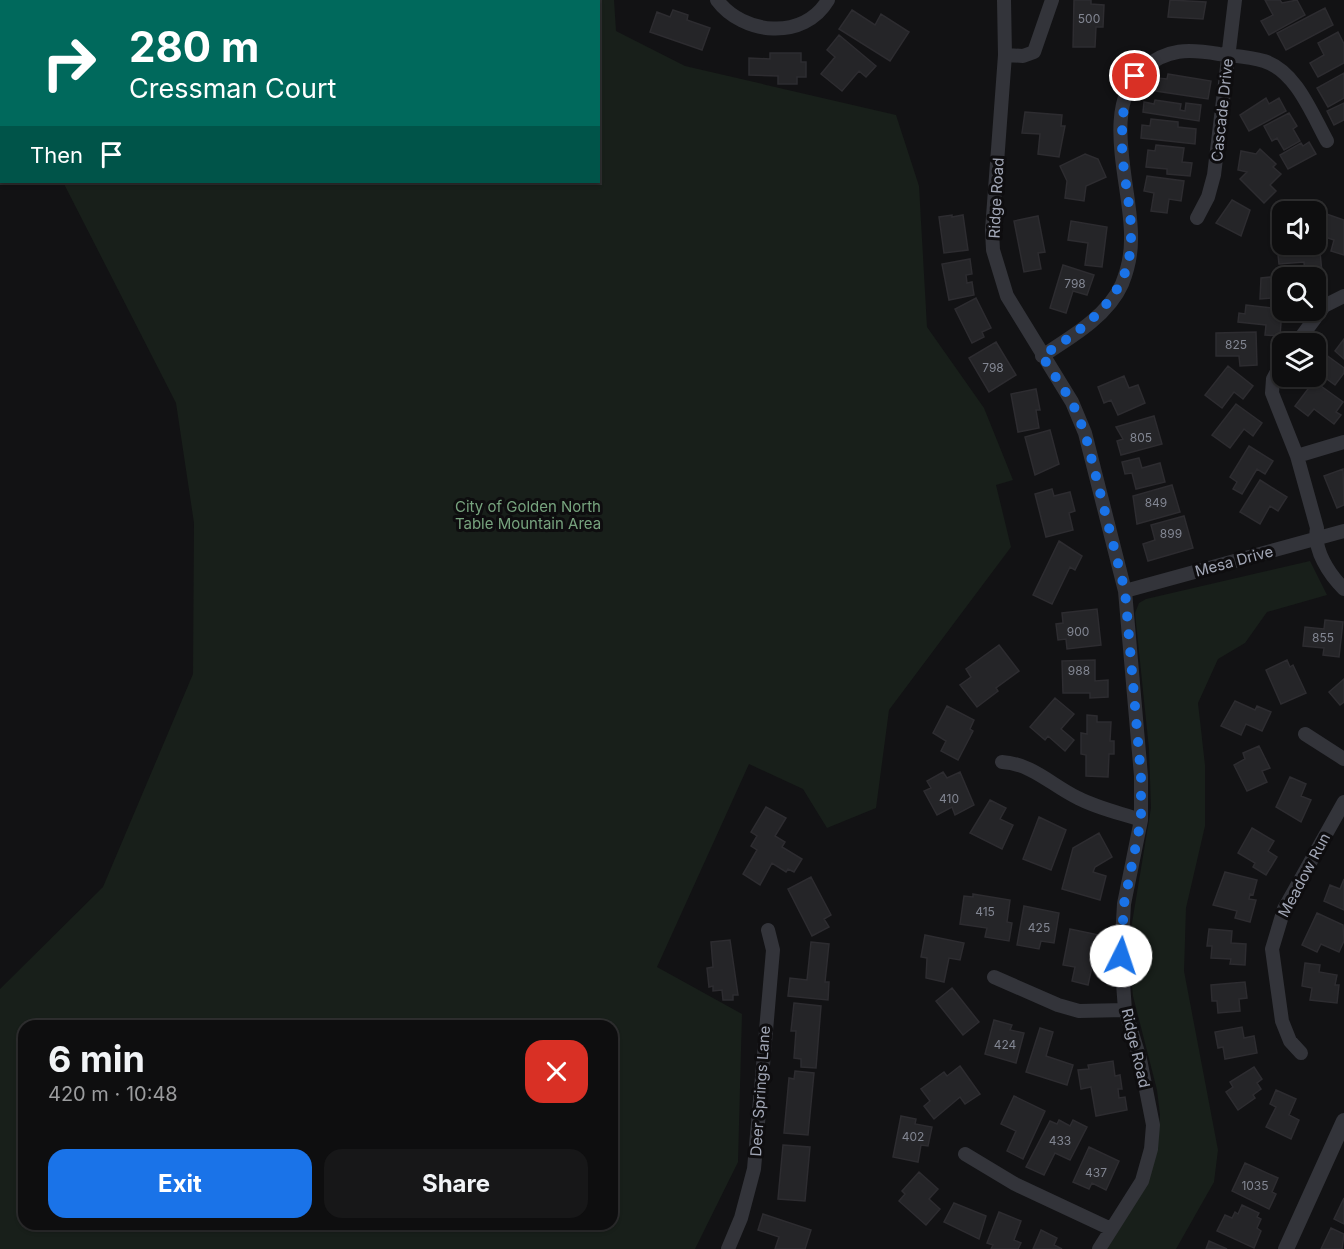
<!DOCTYPE html>
<meta charset="utf-8">
<style>
:root{--surface:#0e0e0f;--page:#171718;--text:#f1f3f6;--muted:#9b9c9e;--line:#2e2e2f;--accent:#1a73e8}
body{margin:0;font-family:Inter,sans-serif;background:var(--page);color:var(--text);height:100vh;display:flex;flex-direction:column;font-size:22px;white-space:nowrap}
*{box-sizing:border-box;margin:0}
p{font-size:20px;color:var(--muted)}
.icon{flex:none;width:33px;height:33px;fill:none;stroke:currentColor;stroke-width:2;stroke-linecap:round;stroke-linejoin:round}
.map{position:relative;flex:1;overflow:hidden}
.side{position:absolute;left:18px;top:1020px;width:600px;height:210px;display:flex;flex-direction:column;background:var(--surface);border-radius:18px;box-shadow:0 2px 4px #0004,0 0 0 2px var(--line)}
.side>*{flex:none}
.top-card{position:absolute;left:0px;top:0px;width:600px;height:183px;box-shadow:0 2px 4px #0004,0 0 0 2px var(--line);background:#00695c;color:#fff;overflow:hidden}
.fabs{position:absolute;left:1272px;top:201px;display:grid;gap:12px}
.fabs a{display:grid;place-items:center;width:54px;height:54px;border-radius:12px;background:var(--surface);box-shadow:0 2px 4px #0004,0 0 0 2px var(--line);font-size:30px}
.pin{position:absolute;display:grid;place-items:center;width:51px;height:51px;color:#fff;margin:-26px;border:3px solid #fff;border-radius:50%;box-shadow:0 2px 6px #0007}
.me{position:absolute;width:66px;margin:-33px;rotate:4deg;stroke-linejoin:round;filter:drop-shadow(0 0 4px #0008)}
.turn{display:flex;align-items:center;gap:21px;height:126px;padding:0 30px;font-size:27px}
.turn .icon{width:78px;height:78px;stroke-width:2.5}
.turn b{display:block;font-size:42px;line-height:51px}
.then{display:flex;align-items:center;height:57px;padding:0 30px;background:#0003;gap:12px;font-size:22px}
.round{display:grid;place-items:center;flex:none;width:63px;height:63px;border-radius:18px;background:var(--page)}
.overview{display:flex;align-items:center;justify-content:space-between;height:102px;padding:0 30px}
h1{font-size:36px;font-weight:700;line-height:45px}
.cta{display:flex;gap:12px;margin-top:auto;padding:12px 30px}
.cta a{flex:1;height:69px;border-radius:18px;background:var(--accent);color:#fff;font-size:24px;font-weight:700;line-height:69px;text-align:center}
.cta a+a{background:var(--page);color:var(--text)}
.map>svg:first-child{display:block}
.green{fill:#181f1a;fill-rule:evenodd}
.building{fill:#252528;stroke:#2d2c30;stroke-width:1.5}
.lines{fill:none;stroke-linecap:round;stroke-linejoin:round}
.minor{stroke:#33343a;stroke-width:14}
.tertiary{stroke:#33343a;stroke-width:16}
.route{stroke:#1a73e8;stroke-width:10;stroke-dasharray:0 18}
.labels{text-anchor:middle;dominant-baseline:central;stroke-width:6;stroke-linejoin:round;paint-order:stroke}
.number-label{font-size:12px;fill:#828692}
.street-label{font-size:15px;fill:#a2a7b6;stroke:#0e0d0f}
.park-label{font-size:15px;fill:#77a37e;stroke:#0e0d0f}
</style>
<div class="map">
<svg width="1344" height="1249" viewBox="0 0 1344 1249">
<rect width="100%" height="100%" fill="#121214"/>
<path class="green" d="M98 0H614L616 31 685 66 896 115 919 186 927 327 984 408 1013 480 996 485 1011 547 889 710 876 808 827 828 803 789 749 764 657 967 742 1014 738 1162 695 1249H0V989L103 887 193 674 194 523 176 403 63 182H598V2ZM24 1026H612V1224H24Z
M1310 561 1327 595 1267 612 1245 643 1218 659 1198 703 1205 765V826L1186 908 1184 971 1218 1150 1214 1182 1176 1249H1107L1145 1188 1158 1142 1160 1115 1157 1090 1133 996 1128 947 1151 808 1149 749 1135 613 1139 603 1146 599Z"/>
<path class="building" d="M1074 0H1091V4L1104 5 1103 27H1096L1095 47H1073Z
M1170 0 1206 2 1203 19 1168 17Z
M1265 0H1280L1282 3 1297 0 1305 15 1269 35 1261 21 1273 15Z
M1325 8 1333 25 1286 50 1277 33Z
M673 10 688 15 687 20 710 28 702 50 650 32 657 12 670 17Z
M852 10 875 25 881 14 909 32 890 61 839 29Z
M1338 32 1344 44V63L1318 77 1310 63 1324 55 1318 43Z
M839 35 876 66 866 77 859 71 842 91 821 74 835 57 827 50Z
M770 53H801V62H806V77H797V84H778V76L749 75V58L770 59Z
M1344 73V98L1328 107 1317 88Z
M1168 74 1211 81 1208 99 1156 91 1158 78 1167 79Z
M1266 98 1269 104 1279 98 1286 111 1249 131 1240 115Z
M1155 100 1181 104 1180 110 1185 111 1186 103 1201 105 1199 121 1143 112 1144 102 1154 104Z
M1344 103V120L1334 125 1327 111Z
M1025 112 1062 115 1061 126H1065L1059 157 1038 154 1040 134 1022 133Z
M1289 113 1297 126 1293 129 1300 141 1284 150 1277 138 1272 141 1264 126Z
M1151 119 1178 122V127L1196 129 1195 144 1141 138 1142 125 1150 126Z
M1309 142 1316 154 1288 169 1280 155 1301 143 1303 146Z
M1156 145 1184 148 1182 162 1192 163 1190 176 1167 174V169L1146 167 1148 150 1155 151Z
M1260 149 1276 164 1273 167 1281 174 1270 185 1276 191 1264 203 1240 179 1247 172 1238 170 1241 151 1256 154Z
M1085 154 1098 159 1106 177 1086 186 1084 201 1065 198 1067 181 1060 166Z
M1147 176 1184 181 1181 201 1169 199 1167 213 1151 211 1154 193 1144 191Z
M1232 200 1250 210 1241 236 1216 223Z
M1315 210 1344 220V255L1331 251 1334 240 1316 234Z
M952 215V217L963 215 968 250 944 253 939 217Z
M1038 216 1045 252 1038 253 1041 269 1024 272 1014 221Z
M1071 221 1107 227 1102 267 1085 265 1088 243 1068 240Z
M1316 241H1319L1322 273 1305 275 1304 262 1279 264 1277 245 1316 244Z
M970 259 972 274 966 275 967 283 972 282 974 295 949 300 942 264Z
M1063 265 1094 275 1087 295 1073 291 1066 313 1050 308Z
M1300 274V278H1282V297L1260 299 1261 278Z
M976 298 991 328 982 332 984 337 972 343 955 309Z
M1246 305 1282 309 1280 336 1265 335 1266 325 1238 322 1239 313 1245 314Z
M1256 332 1257 365 1240 366 1239 356H1216V333Z
M1344 339V359L1335 351Z
M996 342 1016 375 989 392 969 358Z
M1318 349 1344 368V373L1335 385 1316 371V353Z
M1228 366 1253 386 1243 399 1234 392 1222 408 1205 395Z
M1124 376 1129 388 1138 385 1145 403 1118 415 1111 400 1104 403 1098 387Z
M1314 381 1343 402 1336 412 1341 415 1334 424 1314 409 1308 416 1295 406Z
M1036 389 1040 410H1036L1039 428 1018 432 1011 394Z
M1236 404 1262 423 1253 436 1244 429 1230 448 1212 435Z
M1154 416 1162 444 1121 455 1117 441 1123 439 1116 427Z
M1050 430 1059 464 1035 475 1025 437Z
M1249 446 1273 461 1265 474 1257 469 1242 494 1233 489 1237 482 1230 477Z
M1139 458 1142 468 1160 463 1165 482 1136 489 1132 473 1125 474 1122 462Z
M1343 469 1344 505 1337 508 1324 476Z
M1260 480 1287 497 1278 511 1270 506 1260 524 1240 512Z
M1172 485 1180 512 1137 524 1133 496Z
M1052 489 1054 496 1070 492 1075 511 1069 513 1073 530 1046 537 1035 494Z
M1184 516 1193 548 1148 561 1143 544 1155 540 1151 525Z
M1059 541 1082 556 1075 570 1070 567 1052 604 1033 595Z
M1097 609 1101 645 1067 649 1066 639 1058 640 1056 624 1063 623 1062 613Z
M1325 620 1343 622 1339 657 1323 655 1324 648 1303 646 1305 627 1324 629Z
M999 645 1019 671 996 688 998 691 977 707 960 685 971 677 966 669Z
M1095 660V681L1108 680V697L1090 698V693H1063L1062 661Z
M1287 660 1290 667 1293 665 1306 693 1281 704 1266 670Z
M1344 679V702L1340 705 1329 692Z
M1055 698 1074 714 1061 729 1074 740 1065 751 1048 736 1045 740 1030 727Z
M1235 701 1255 710 1257 706 1271 712 1262 731 1246 724 1241 735 1221 726Z
M947 706 974 720 970 729 973 731 958 760 941 751 946 741 933 733Z
M1087 715 1097 716V722H1111L1110 741H1114V754H1109L1108 777 1086 776V755L1081 754V733L1087 734Z
M1259 746 1270 768 1262 771 1267 782 1247 791 1234 765 1245 759 1243 753Z
M943 772 947 778 960 772 974 805 955 815 952 807 937 815 924 791 931 788 927 781Z
M1290 777 1306 784 1301 796 1311 800 1301 822 1276 807Z
M990 800 1006 808 1000 819 1013 825 1002 849 970 833Z
M766 807 786 818 775 836 785 842 782 847 802 859 794 872 788 869 786 872 772 863 760 885 743 874 757 850 751 846 757 836 751 832Z
M1039 817 1066 830 1051 870 1023 859Z
M1252 828 1274 841 1268 851 1277 857 1266 875 1253 867 1255 863 1238 853Z
M1099 833 1112 857 1095 867 1093 872 1106 876 1100 900 1062 889 1073 848Z
M1225 872 1257 880 1253 895 1250 894 1249 899 1256 900 1250 922 1235 918 1237 911 1213 905Z
M811 877 831 915 824 919 829 927 812 936 788 889Z
M1344 879V910L1324 901 1330 885 1340 889Z
M973 894 1010 900 1007 922 1012 923 1009 941 985 937 987 928 960 924 964 896 973 897Z
M1024 906 1059 913 1054 943 1041 941 1039 949 1017 945Z
M1317 913 1343 925 1344 941 1339 952 1321 944 1317 952 1302 945Z
M1070 929 1099 935 1088 985 1072 981 1075 967 1063 965Z
M1209 929 1232 931 1231 943 1246 944 1245 965 1230 964 1231 959 1211 958 1212 946H1207Z
M925 935 964 943 960 960 949 958 944 982 926 978 927 958 921 957Z
M730 940 738 995H733V1000H723L722 990 713 991V986L709 987 707 968 713 967 711 942Z
M811 942 829 944 825 982H829L828 1000 788 996 790 978 807 980Z
M1305 963 1320 965 1319 972 1337 975 1335 985H1339L1337 1003 1310 1000 1312 988 1302 986Z
M1245 982 1247 998 1239 999 1240 1011 1218 1013 1217 1001H1212L1211 985Z
M952 988 979 1022 963 1035 936 1001Z
M794 1003 821 1006 816 1068 801 1067V1059L794 1058 796 1031H791Z
M994 1020 1012 1025 1010 1030 1024 1033 1016 1063 985 1054Z
M1242 1027 1244 1038 1254 1036 1257 1053 1225 1059 1223 1047 1218 1048 1215 1032Z
M1040 1028 1053 1032 1046 1056 1073 1065 1067 1085 1026 1072Z
M1113 1061 1115 1076 1120 1075 1122 1089H1118L1119 1098 1125 1097 1127 1110 1096 1116 1091 1087 1081 1089 1078 1070 1089 1069 1088 1065Z
M960 1066 980 1094 965 1104 960 1097 934 1119 924 1106 930 1101 921 1089 944 1072 947 1076Z
M1254 1067 1262 1079 1257 1083 1261 1089 1253 1095 1255 1098 1238 1110 1226 1092 1233 1087 1230 1082Z
M795 1071 814 1073 808 1135 784 1133 789 1078 794 1079Z
M1276 1090 1296 1099 1289 1115 1299 1120 1291 1139 1266 1127 1276 1107 1270 1104Z
M1014 1096 1045 1111 1023 1159 1007 1151 1016 1131 1001 1124Z
M901 1116 916 1119 915 1124 932 1127 928 1146 921 1145 918 1162 893 1157Z
M1059 1120 1070 1126 1073 1120 1087 1127 1070 1160 1055 1153 1044 1175 1026 1167 1050 1121 1057 1124Z
M783 1145 810 1147 805 1201 778 1199Z
M1089 1147 1119 1161 1106 1190 1092 1183 1089 1189 1073 1182Z
M1245 1163 1278 1178 1272 1192 1276 1194 1269 1209 1232 1191Z
M919 1172 938 1189 929 1199 940 1209 926 1225 899 1201 905 1194 902 1191Z
M1344 1198V1224L1334 1219Z
M954 1203 986 1216 979 1239 944 1222Z
M1242 1205 1259 1213 1257 1217 1261 1219 1257 1228 1261 1231 1254 1248 1217 1231 1225 1215 1232 1218 1235 1212 1238 1214Z
M999 1212 1021 1221 1014 1240 1021 1243 1018 1249H991L993 1245 987 1243Z
M763 1214 811 1230 805 1249H775L779 1237 758 1230Z
M1331 1228 1344 1234 1342 1249H1321Z
M1041 1230 1057 1238 1054 1245 1062 1249H1033Z
M1209 1241 1227 1249H1206Z"/>
<g class="lines">
<path class="minor" d="M717 0C743 35 804 41 828 0
M1004 0 1005 55 992 230 993 250 1007 296 1072 402 1085 433 1125 591 1141 776V820L1124 904 1121 956 1125 1010 1140 1059 1153 1125 1151 1149 1142 1181 1099 1249
M1005 55 1023 56 1034 52 1052 0
M1197 218 1208 197 1214 175 1235 0
M1296 344 1324 306 1344 296
M1042 356C1070 338 1108 316 1122 284 1128 269 1131 255 1131 240 1133 190 1099 107 1143 69 1167 48 1189 49 1219 54 1234 56 1250 57 1264 61 1296 71 1312 114 1327 141
M1282 362 1273 379 1272 393 1297 456 1317 528C1313 550 1329 574 1344 589
M1297 456 1344 442
M1125 591 1344 531
M1305 734 1344 759
M1002 762C1033 764 1051 785 1078 798 1097 808 1120 813 1141 820
M994 977 1058 1005 1079 1011 1125 1010
M1301 1053 1290 1041 1282 1021 1272 949 1284 909 1344 802
M965 1154 1015 1184 1111 1229
M728 1249 741 1218 754 1169 773 950 768 930"/>
<path class="tertiary" d="M1286 1249 1344 1121"/>
</g>
<g class="lines">
<path class="route" d="M1121 956 1124 904 1141 820V776L1125 591 1085 433 1072 402 1042 356C1086 327 1131 296 1131 238 1132 206 1122 175 1122 142 1122 118 1123 98 1135 76"/>
</g>
<g class="labels">
<g class="number-label">
<text x="1089" y="18">500</text>
<text x="1075" y="283">798</text>
<text x="1236" y="344">825</text>
<text x="993" y="367">798</text>
<text x="1141" y="437">805</text>
<text x="1156" y="502">849</text>
<text x="1171" y="533">899</text>
<text x="1078" y="631">900</text>
<text x="1323" y="637">855</text>
<text x="1079" y="670">988</text>
<text x="949" y="798">410</text>
<text x="985" y="911">415</text>
<text x="1039" y="927">425</text>
<text x="1005" y="1044">424</text>
<text x="913" y="1136">402</text>
<text x="1060" y="1140">433</text>
<text x="1096" y="1172">437</text>
<text x="1255" y="1185">1035</text>
</g>
<g class="street-label">
<text transform="translate(1222 110) rotate(-84)">Cascade Drive</text>
<text transform="translate(996 198) rotate(-87)">Ridge Road</text>
<text transform="translate(1234 561) rotate(-15)">Mesa Drive</text>
<text transform="translate(1304 875) rotate(-62)">Meadow Run</text>
<text transform="translate(1136 1048) rotate(77)">Ridge Road</text>
<text transform="translate(760 1091) rotate(-86)">Deer Springs Lane</text>
</g>
<g class="park-label">
<text x="528" y="506">City of Golden North<tspan x="528" dy="17">Table Mountain Area</tspan></text>
</g>
</g>
</svg>
<div class="fabs">
<a><svg class="icon" aria-label="sound" viewBox="0 0 24 24"><path d="M4 9h4l5-4v14l-5-4H4zM17 9q2 3 0 6"/></svg></a>
<a><svg class="icon" aria-label="search" viewBox="0 0 24 24"><circle cx="10" cy="10" r="6"/><path d="M15 15l6 6"/></svg></a>
<a><svg class="icon" aria-label="layers" viewBox="0 0 24 24"><path d="M12 4l9 5-9 5-9-5zM3 14l9 5 9-5"/></svg></a>
</div>
<div class="pin" style="left:1135px;top:76px;background:#d93025"><svg class="icon" aria-label="arrive" viewBox="0 0 24 24"><path d="M6 21V4h12l-3 4 3 4H6"/></svg></div>
<svg class="me" style="left:1121px;top:956px" viewBox="-20 -20 40 40"><circle r="19" fill="#fff"/><path d="M0-13L10 11 0 6-10 11z" fill="#1a73e8"/></svg>
<div class="top-card">
<div class="turn"><svg class="icon" aria-label="right" viewBox="0 0 24 24"><path d="M7 20v-9h11M14 6l5 5-5 5"/></svg><div><b>280 m</b>Cressman Court</div></div>
<div class="then">Then<svg class="icon" aria-label="arrive" viewBox="0 0 24 24"><path d="M6 21V4h12l-3 4 3 4H6"/></svg></div>
</div>
<section class="side">
<div class="overview"><div><h1>6 min</h1><p>420 m · 10:48</p></div><a class="round" style="background:#d93025;color:#fff"><svg class="icon" aria-label="close" viewBox="0 0 24 24"><path d="M6 6l12 12M18 6L6 18"/></svg></a></div>
<div class="cta"><a>Exit</a><a>Share</a></div>
</section>
</div>
